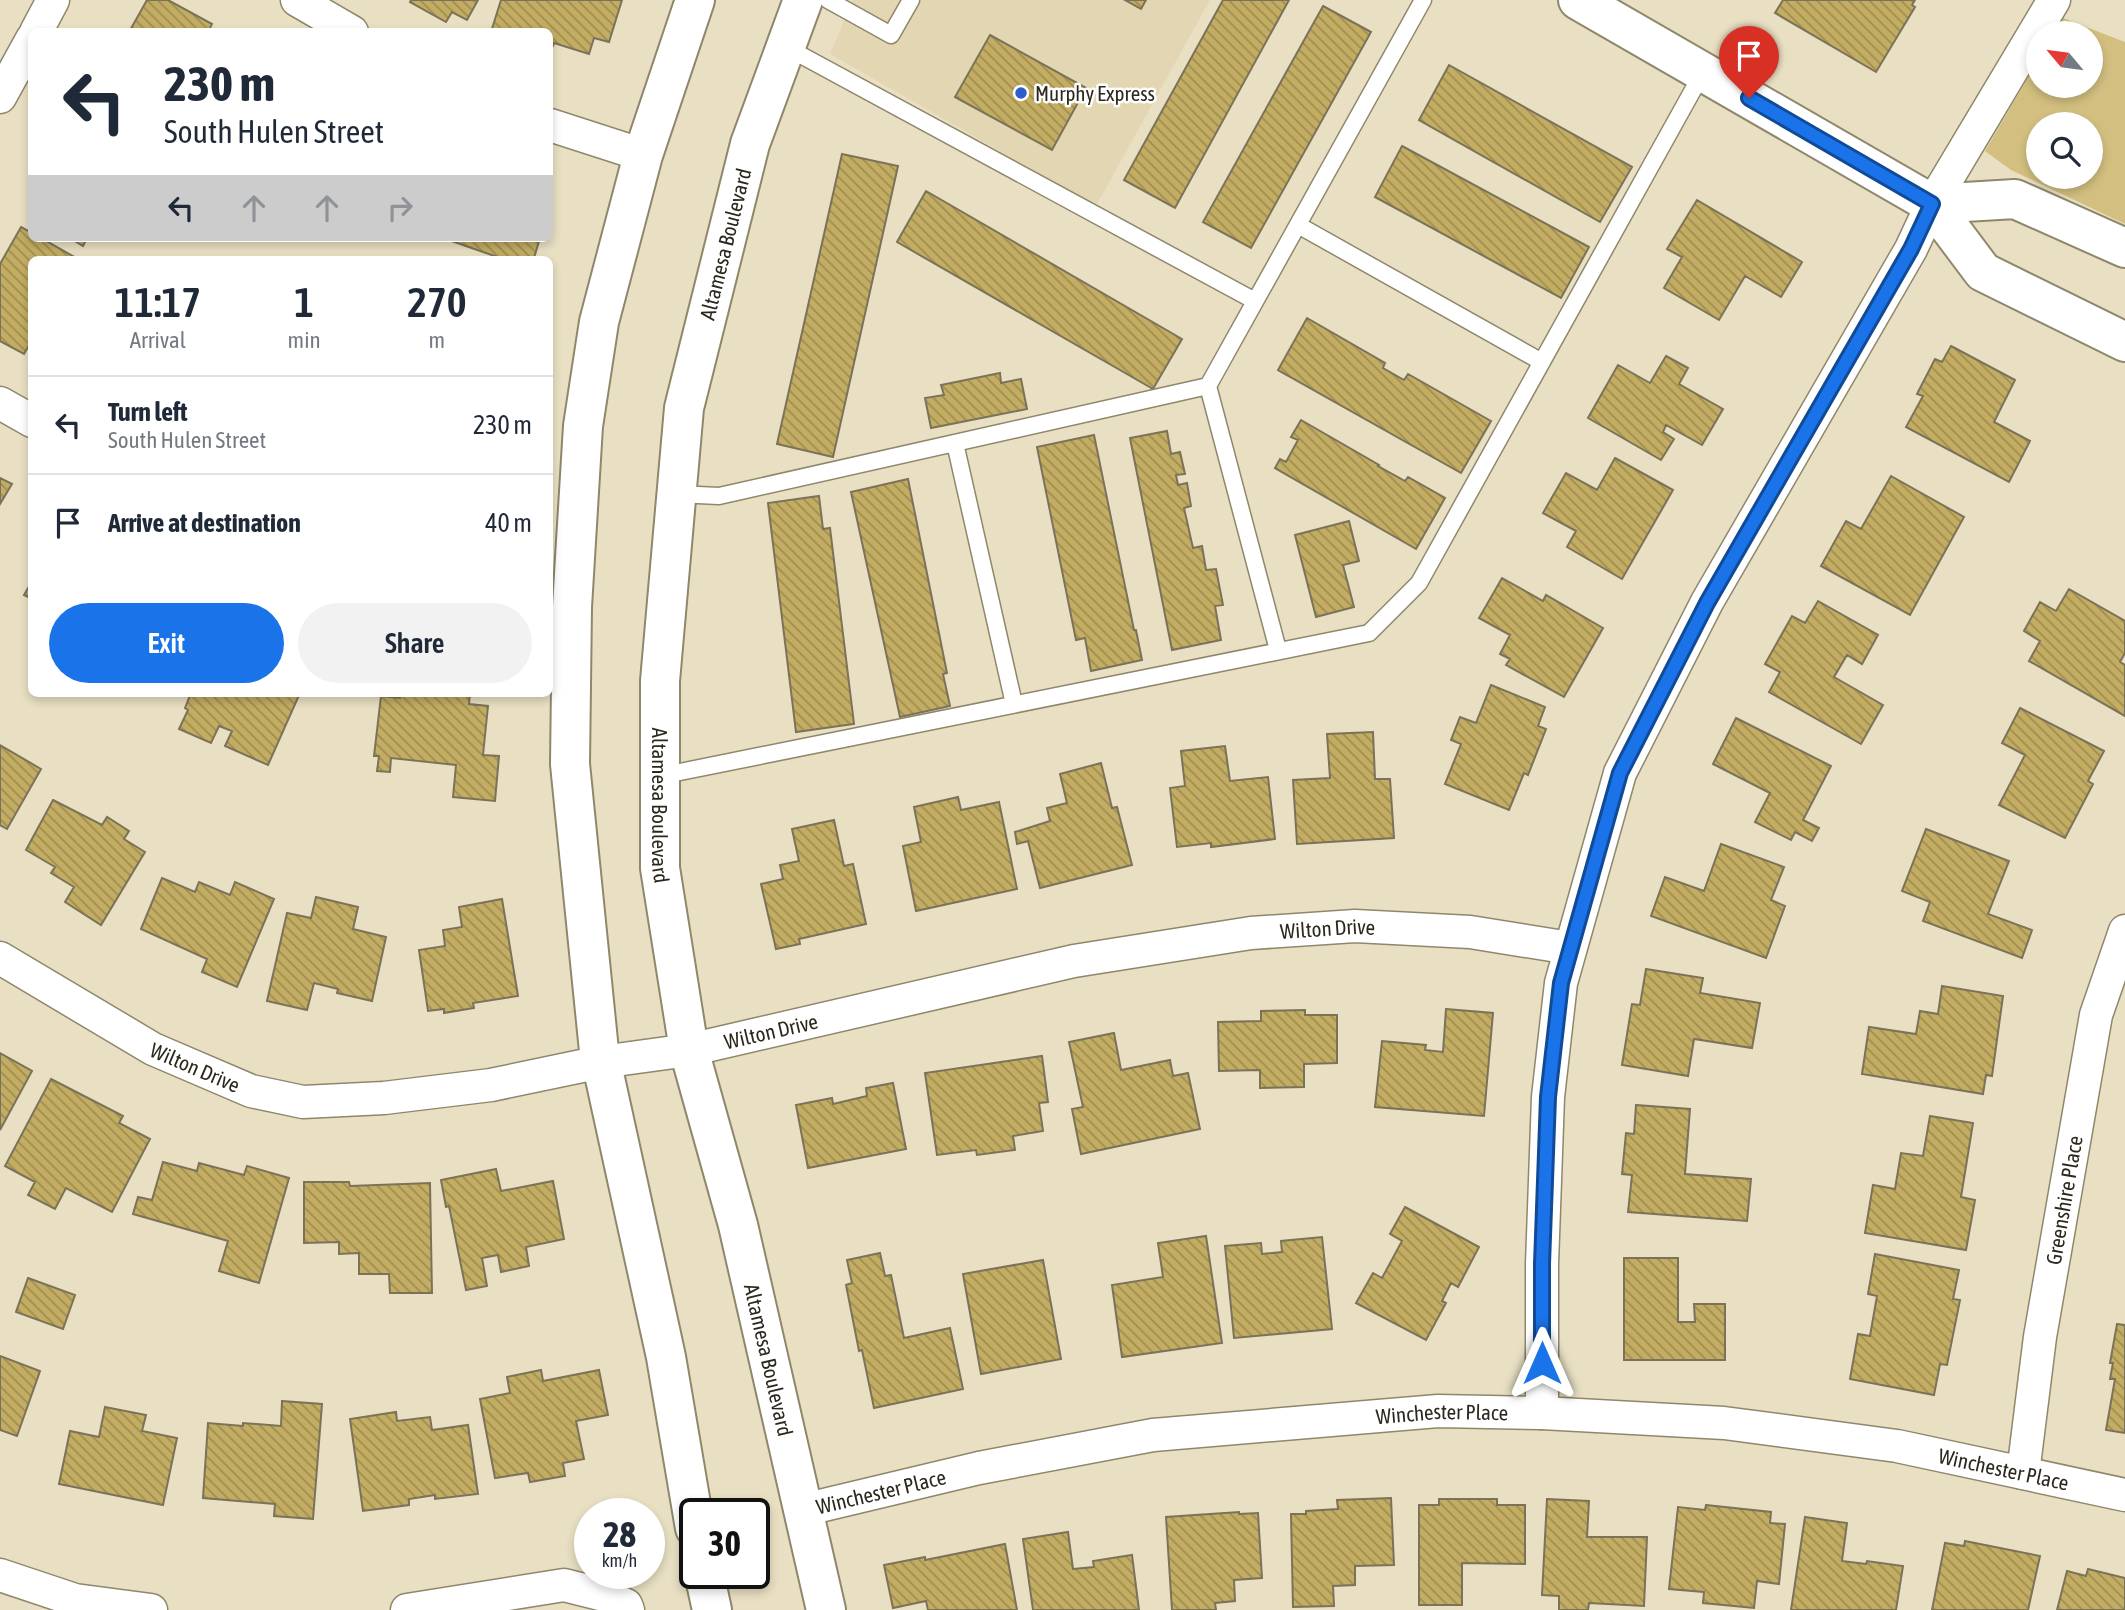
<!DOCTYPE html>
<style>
:root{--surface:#fff;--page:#f2f2f3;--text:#1f2937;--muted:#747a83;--line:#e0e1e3;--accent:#1a73e8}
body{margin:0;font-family:"Asap Condensed",sans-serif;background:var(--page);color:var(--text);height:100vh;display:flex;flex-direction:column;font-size:26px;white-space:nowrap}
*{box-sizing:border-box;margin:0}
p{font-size:23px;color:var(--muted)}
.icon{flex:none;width:38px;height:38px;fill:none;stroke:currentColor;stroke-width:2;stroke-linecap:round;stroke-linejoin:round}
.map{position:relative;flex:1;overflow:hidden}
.panel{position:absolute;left:28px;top:256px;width:525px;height:441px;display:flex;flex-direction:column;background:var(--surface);border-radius:10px;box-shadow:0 4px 10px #0003}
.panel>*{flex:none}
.hud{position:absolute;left:28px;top:28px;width:525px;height:214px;border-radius:10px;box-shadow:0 4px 10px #0003;background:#fff;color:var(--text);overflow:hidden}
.needle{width:46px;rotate:299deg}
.fabs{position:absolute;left:2026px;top:21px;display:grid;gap:14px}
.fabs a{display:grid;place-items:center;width:77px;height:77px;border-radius:50%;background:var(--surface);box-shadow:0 4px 10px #0003;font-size:35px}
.speed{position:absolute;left:574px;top:1498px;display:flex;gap:14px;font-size:35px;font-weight:700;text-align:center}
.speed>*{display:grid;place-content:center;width:91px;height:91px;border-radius:50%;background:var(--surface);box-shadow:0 4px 10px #0003;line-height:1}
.speed small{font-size:18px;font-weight:400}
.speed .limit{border:4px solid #111;border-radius:10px;background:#fff;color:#111}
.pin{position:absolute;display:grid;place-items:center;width:60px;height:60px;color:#fff;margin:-72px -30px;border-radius:50% 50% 50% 0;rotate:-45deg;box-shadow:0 0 7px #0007}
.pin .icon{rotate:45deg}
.me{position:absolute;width:77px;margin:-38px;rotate:0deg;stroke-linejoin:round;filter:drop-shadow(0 0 5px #0008)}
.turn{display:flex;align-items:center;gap:24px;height:147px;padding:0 21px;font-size:32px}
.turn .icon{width:91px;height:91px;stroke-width:2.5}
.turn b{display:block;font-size:49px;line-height:60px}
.lanes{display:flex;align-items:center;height:66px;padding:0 21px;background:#0003;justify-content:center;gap:35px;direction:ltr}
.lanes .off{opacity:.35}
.eta{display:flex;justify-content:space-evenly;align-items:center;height:119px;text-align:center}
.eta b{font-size:42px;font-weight:600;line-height:49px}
.button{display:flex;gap:14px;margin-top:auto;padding:14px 21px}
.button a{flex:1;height:80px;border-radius:42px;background:var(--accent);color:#fff;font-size:28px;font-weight:600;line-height:80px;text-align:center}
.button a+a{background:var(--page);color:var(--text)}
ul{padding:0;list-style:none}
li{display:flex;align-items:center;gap:21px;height:98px;padding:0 21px;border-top:2px solid var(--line)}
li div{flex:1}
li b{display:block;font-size:26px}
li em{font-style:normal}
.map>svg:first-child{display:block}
.built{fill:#e2d7b2}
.park{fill:#d3c081;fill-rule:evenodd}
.building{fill:url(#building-back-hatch);stroke:#7b7359;stroke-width:2}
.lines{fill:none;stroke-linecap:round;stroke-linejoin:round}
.lane-casing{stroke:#8f876c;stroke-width:19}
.street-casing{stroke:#8f876c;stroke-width:35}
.secondary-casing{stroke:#8f876c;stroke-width:42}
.lane{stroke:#fff;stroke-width:16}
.street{stroke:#fff;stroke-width:32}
.secondary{stroke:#fff;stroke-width:38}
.route-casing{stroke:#114b97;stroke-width:18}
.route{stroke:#1a73e8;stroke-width:12}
.poi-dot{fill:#2e5dcc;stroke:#fff;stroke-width:2.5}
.labels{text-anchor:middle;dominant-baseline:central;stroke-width:5;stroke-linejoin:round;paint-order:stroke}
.poi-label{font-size:21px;fill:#2c281d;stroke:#fff;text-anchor:start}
.street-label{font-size:21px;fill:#2c281d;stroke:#fff}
</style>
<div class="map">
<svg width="2125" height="1610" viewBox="0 0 2125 1610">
<defs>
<pattern id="building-back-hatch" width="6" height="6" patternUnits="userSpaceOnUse" patternTransform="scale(1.75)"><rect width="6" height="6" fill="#c3ad63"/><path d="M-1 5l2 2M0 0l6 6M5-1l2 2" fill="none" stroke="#9f8d51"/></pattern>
</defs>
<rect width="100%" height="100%" fill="#e9e0c3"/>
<path class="built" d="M853 0H1210L1096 206 830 54Z"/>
<path class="park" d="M2063 18 2125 42V224L2011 170 1985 151 2039 59V86H2091V33H2054ZM2039 124H2091V177H2039Z"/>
<path class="building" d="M147 0H168L212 24 208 32H129Z
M411 0H478L467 20 452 12 446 22 410 2Z
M501 0H622L609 42 594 38 589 54 554 43 553 46 550 45V32H491Z
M1125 0H1146L1141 9Z
M1223 0H1289L1175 208 1124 180Z
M1783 0H1915L1912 5 1915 7 1876 72 1775 13Z
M1323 6 1371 32 1251 248 1203 222Z
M990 35 1086 88 1052 150 955 97Z
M1449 65 1632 167 1600 222 1419 120Z
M1402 146 1589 247 1561 298 1375 197Z
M842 154 898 166 833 457 777 444Z
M926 191 1182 339 1153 389 897 242Z
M1697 200 1802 262 1781 297 1745 276 1719 320 1664 288 1682 257 1667 249Z
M21 227 32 233V238H41L78 259H32V340L24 354 0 341V264Z
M70 238H87L83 246Z
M443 238H540L534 258 536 259H503Z
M1307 318 1385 363 1383 368 1404 380 1408 374 1491 421 1461 473 1278 370Z
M1951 346 2015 380 1994 422 2030 441 2009 482 1906 427 1923 396 1917 394 1935 359 1942 362Z
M1666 356 1688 368 1679 384 1723 409 1702 445 1666 425 1663 432 1674 439 1661 460 1588 418 1618 365 1650 383Z
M1000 373 1001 383 1021 379 1027 409 931 428 925 398 944 395 941 385Z
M1301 420 1379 465 1378 466 1405 481 1408 477 1445 498 1416 549 1275 468 1280 459 1286 462 1298 440 1291 437Z
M1167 431 1171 454 1180 452 1185 474 1176 475 1178 485 1187 483 1191 506 1184 508 1193 548 1202 546 1206 570 1216 569 1223 605 1215 606 1221 640 1172 650 1130 438Z
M1094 435 1134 630H1136L1142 660 1091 671 1085 638 1076 640 1037 447Z
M1615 458 1673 490 1622 579 1567 547 1576 531 1543 513 1566 473 1597 490Z
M1891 476 1964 517 1910 615 1821 566 1846 521 1861 529Z
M0 478 12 484 0 504Z
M908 479 947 673 943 674 950 706 900 717 851 492Z
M819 496 823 529 830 528 854 724 796 732 768 503Z
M1349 521 1359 561 1343 565 1354 607 1316 617 1295 535Z
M1502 578 1543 601 1546 595 1603 628 1564 697 1506 665 1510 659 1500 654 1510 635 1479 618Z
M32 581V599L24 595Z
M2069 589 2125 621V653L2120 662 2125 665V716L2029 661 2040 641 2024 631 2040 602 2056 611Z
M1818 601 1878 635 1862 664 1847 655 1834 677 1883 705 1861 744 1769 692 1780 672 1765 664 1792 616 1805 623Z
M1491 685 1545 707 1538 726 1546 729 1528 775 1524 773 1509 810 1445 784 1461 744 1451 740 1460 717 1476 723Z
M191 693H300L268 765 225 746 232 731 219 726 211 743 179 729 188 710 185 708Z
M401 693H470L469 704 488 706 483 755 499 756 495 801 453 797 456 765 391 758 390 772 377 771 379 756H374L381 696 400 698Z
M2020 708 2104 751 2088 781 2093 784 2065 838 1999 805 2025 755 2002 743Z
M1736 718 1831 766 1803 820 1819 828 1812 841 1795 832 1791 840 1755 822 1770 793 1713 764Z
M1373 732 1375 779H1390L1394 838 1297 844 1293 780 1330 778 1327 734Z
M0 745 41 769 7 829 0 825Z
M1225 746 1230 781 1268 777 1275 839 1211 847V843L1177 847 1170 788 1185 786 1181 751Z
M1101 763 1112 808 1117 807 1132 865 1040 888 1028 841 1017 844 1015 832 1050 821 1047 808 1067 803 1060 774Z
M958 797 961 810 999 802 1017 889 916 911 903 846 921 842 914 807Z
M53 800 102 825 107 817 129 831 124 839 145 852 101 925 65 902 74 887 51 873 55 867 26 850Z
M834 820 844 866 853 864 866 924 799 939 800 944 776 949 761 884 783 879 780 865 799 861 792 829Z
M1926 829 2009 861 1988 914 2032 930 2022 958 1923 921 1930 902 1902 891Z
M1721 844 1784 867 1771 900 1785 906 1766 958 1651 916 1665 877 1704 891Z
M162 878 195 892 199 882 230 895 235 882 274 899 237 987 202 972 207 959 141 929Z
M316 897 358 907 353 929 386 937 372 1001 337 993 338 989 314 983 307 1010 267 1001 287 913 311 918Z
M502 899 518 996 473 1003 474 1008 444 1013V1009L428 1011 419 950 445 946 443 930 462 927 459 907Z
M1646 969 1703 978 1700 993 1760 1003 1752 1048 1694 1039 1688 1076 1622 1065 1632 1004 1640 1005Z
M1942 986 2003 996 1992 1076 1986 1075 1983 1094 1862 1074 1869 1027 1916 1034 1920 1011 1938 1014Z
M1446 1009 1493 1013 1484 1116 1375 1107 1382 1041 1426 1045 1425 1050 1443 1052Z
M1305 1010V1015H1337V1063L1304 1064V1087L1260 1088V1070L1219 1071 1218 1022 1261 1021V1011Z
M1114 1033 1121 1070 1170 1060 1173 1076 1188 1073 1200 1129 1081 1154 1072 1109 1083 1107 1069 1042Z
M0 1053 32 1071 0 1130Z
M1042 1056 1048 1102 1039 1103 1043 1131 1013 1136 1015 1150 977 1155 976 1150 937 1155 925 1073Z
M51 1079 123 1116 119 1123 150 1139 112 1212 66 1188 55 1209 28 1195 35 1182 5 1166Z
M893 1083 906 1149 808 1168 796 1105 832 1098 833 1104 867 1096 866 1088Z
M1636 1105 1690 1109 1685 1174 1751 1179 1747 1221 1628 1212 1632 1175 1622 1174 1626 1133 1634 1134Z
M1930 1116 1973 1123 1961 1197 1975 1200 1966 1250 1865 1233 1873 1185 1895 1189 1901 1153 1923 1156Z
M163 1162 197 1171 199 1163 244 1175 247 1166 289 1178 259 1283 219 1271 228 1241 133 1214 138 1197 152 1200Z
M496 1169 501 1191 553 1181 564 1239 526 1247 529 1266 501 1272 498 1255 482 1258 487 1286 466 1290 449 1206 446 1207 441 1180Z
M304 1182H349L350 1186 430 1183 432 1293H390L389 1274H359V1253L339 1254V1242L304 1243Z
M1405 1207 1479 1247 1458 1287 1451 1283 1442 1301 1446 1303 1426 1340 1356 1303 1373 1273 1382 1278 1402 1241 1390 1234Z
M1206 1236 1222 1343 1122 1357 1112 1285 1163 1277 1158 1243Z
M1322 1237 1332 1329 1234 1338 1225 1246 1261 1243 1262 1254 1282 1252 1281 1241Z
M880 1253 885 1276 891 1275 904 1338 950 1328 963 1389 874 1408 862 1350 859 1351 846 1285 852 1283 847 1260Z
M1875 1254 1959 1270 1953 1299 1960 1300 1947 1365 1940 1364 1934 1395 1850 1379 1858 1334 1870 1336 1877 1296 1868 1294Z
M1624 1258H1678V1322H1695L1694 1304H1725V1360H1624Z
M1043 1260 1061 1359 981 1374 963 1274Z
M28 1278 75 1295 63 1329 16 1312Z
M2117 1324 2125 1325V1433L2106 1430 2115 1379H2110L2113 1363H2110Z
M0 1356 40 1371 17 1436 0 1430Z
M541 1370 543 1381 599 1370 608 1415 576 1421 584 1459 563 1463 565 1476 530 1482 528 1473 495 1478 480 1399 510 1393 507 1377Z
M282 1401 322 1404 313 1519 274 1516 275 1504 203 1498 208 1423 243 1426V1423L281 1426Z
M105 1407 146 1415 142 1431 177 1438 163 1505 59 1484 70 1431 99 1437Z
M396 1412 397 1421 430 1417 432 1430 468 1425 478 1494 435 1499V1495L409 1499V1505L363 1511 350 1419Z
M1391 1498 1394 1565 1355 1566V1585L1333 1586 1334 1606 1293 1607 1291 1514H1306V1511L1338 1509 1337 1500Z
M1439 1499H1497V1505H1525V1564L1462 1563V1605H1419V1505H1439Z
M1547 1499 1589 1501 1587 1537H1647L1644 1606 1589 1603 1588 1610H1559V1596L1542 1595Z
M1706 1505 1771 1512 1770 1523 1785 1524 1779 1584 1757 1581 1754 1608 1703 1603 1704 1592 1669 1589 1678 1507 1705 1510Z
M1239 1512V1514L1258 1513 1262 1578 1234 1580 1235 1601 1215 1603 1216 1610H1172L1166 1517Z
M1805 1517 1847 1523 1842 1561 1866 1564 1867 1561 1903 1566 1896 1610H1791Z
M1068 1532 1073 1569 1094 1567 1093 1561 1132 1555 1139 1610H1033L1023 1539Z
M1965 1541 2040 1556 2028 1610H1932L1945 1543 1964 1546Z
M1005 1544 1017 1610H928L926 1601 893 1608 884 1565 925 1557V1560Z
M2088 1569 2125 1578V1610H2057L2067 1571 2086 1576Z"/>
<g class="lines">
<g class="lane-casing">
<path id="lane" d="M828 0 891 35 911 0
M786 47 1255 301
M1298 225 1542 362
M1208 386 1278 650
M955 443 1014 704
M677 494 719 496 1208 386 1423 0
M660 776 1369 633 1419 583 1703 72"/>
</g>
<g class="street-casing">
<g id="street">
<path d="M297 0 352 32"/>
<path d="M36 32 53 0"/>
<path d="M0 97 32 39"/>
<path d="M550 125 643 155"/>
<path d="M0 403 32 421"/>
<path id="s1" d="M0 958 153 1049 251 1091 303 1102 384 1098 491 1085 601 1062 689 1050 1074 961 1251 933 1355 926 1470 932 1570 948"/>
<path d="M1542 1413V1264L1548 1097 1561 983 1620 773 1707 602 1911 249 1932 204 2054 0"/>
<path id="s2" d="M2023 1473 2040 1337 2096 1015 2125 931"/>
<path id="s3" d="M803 1510 979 1468 1153 1435 1438 1411 1542 1413 1724 1423 1897 1446 2125 1495"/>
<path d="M0 1575 75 1600 151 1610"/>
<path d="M407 1610 564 1585 604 1595 626 1605 628 1610"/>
</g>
</g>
<g class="secondary-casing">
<g id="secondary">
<path d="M695 0 643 155 599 322 583 426 572 607 570 764 599 1051 666 1357 695 1528"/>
<path id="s4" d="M803 0 750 144 684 408 660 681V868L689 1050 738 1225 826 1610"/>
<path d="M1578 0 1932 204 1983 272 2125 342"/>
<path d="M1932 204 2015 199 2125 248"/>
<path d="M704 1573 712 1610"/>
</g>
</g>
<use href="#lane" class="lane"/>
<use href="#street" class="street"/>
<use href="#secondary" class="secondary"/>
</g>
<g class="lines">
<g class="route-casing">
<path id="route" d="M1542 1363V1264L1548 1097 1561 983 1620 773 1707 603 1911 249 1932 204 1749 98"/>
</g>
<use href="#route" class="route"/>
</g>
<circle class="poi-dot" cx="1021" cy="93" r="7"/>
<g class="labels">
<g class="poi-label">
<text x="1035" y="93">Murphy Express</text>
</g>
<g class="street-label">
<text transform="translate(725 244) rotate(-76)">Altamesa Boulevard</text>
<text stroke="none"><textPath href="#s4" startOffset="824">Altamesa Boulevard</textPath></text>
<text stroke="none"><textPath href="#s1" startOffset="1379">Wilton Drive</textPath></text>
<text stroke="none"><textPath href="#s1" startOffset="812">Wilton Drive</textPath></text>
<text stroke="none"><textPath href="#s1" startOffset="224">Wilton Drive</textPath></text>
<text stroke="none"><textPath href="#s2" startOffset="276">Greenshire Place</textPath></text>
<text stroke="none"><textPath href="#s4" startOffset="1391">Altamesa Boulevard</textPath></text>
<text stroke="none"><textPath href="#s3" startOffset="648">Winchester Place</textPath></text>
<text stroke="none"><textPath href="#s3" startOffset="1214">Winchester Place</textPath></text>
<text stroke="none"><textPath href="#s3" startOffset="80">Winchester Place</textPath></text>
</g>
</g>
</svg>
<div class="fabs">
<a><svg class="needle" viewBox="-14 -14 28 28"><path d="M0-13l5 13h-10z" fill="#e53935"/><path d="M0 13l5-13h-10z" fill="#747a83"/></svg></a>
<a><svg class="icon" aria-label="search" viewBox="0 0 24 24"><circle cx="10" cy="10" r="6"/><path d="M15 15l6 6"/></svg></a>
</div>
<div class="speed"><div>28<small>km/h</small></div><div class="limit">30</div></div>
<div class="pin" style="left:1749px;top:98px;background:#d93025"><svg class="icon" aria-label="arrive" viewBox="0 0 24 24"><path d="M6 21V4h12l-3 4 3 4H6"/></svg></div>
<svg class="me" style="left:1542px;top:1363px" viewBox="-20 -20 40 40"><path d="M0-17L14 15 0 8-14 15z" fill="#1a73e8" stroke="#fff" stroke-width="4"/></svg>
<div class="hud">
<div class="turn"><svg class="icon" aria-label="left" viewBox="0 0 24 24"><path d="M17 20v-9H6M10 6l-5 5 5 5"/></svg><div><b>230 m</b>South Hulen Street</div></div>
<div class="lanes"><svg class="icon" aria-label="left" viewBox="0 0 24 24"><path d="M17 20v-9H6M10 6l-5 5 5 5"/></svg><svg class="icon off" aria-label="ahead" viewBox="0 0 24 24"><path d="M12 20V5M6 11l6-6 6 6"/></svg><svg class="icon off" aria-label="ahead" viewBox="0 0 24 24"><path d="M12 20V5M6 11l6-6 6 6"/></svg><svg class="icon off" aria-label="right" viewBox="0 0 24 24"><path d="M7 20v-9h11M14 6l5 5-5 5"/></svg></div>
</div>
<section class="panel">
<div class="eta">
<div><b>11:17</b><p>Arrival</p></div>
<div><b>1</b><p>min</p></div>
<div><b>270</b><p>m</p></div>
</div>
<ul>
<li><svg class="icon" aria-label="left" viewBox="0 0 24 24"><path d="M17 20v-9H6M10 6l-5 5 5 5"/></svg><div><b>Turn left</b><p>South Hulen Street</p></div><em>230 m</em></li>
<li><svg class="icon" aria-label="arrive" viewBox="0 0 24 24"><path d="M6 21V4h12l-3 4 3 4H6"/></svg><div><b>Arrive at destination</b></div><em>40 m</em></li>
</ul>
<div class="button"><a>Exit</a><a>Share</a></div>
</section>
</div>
